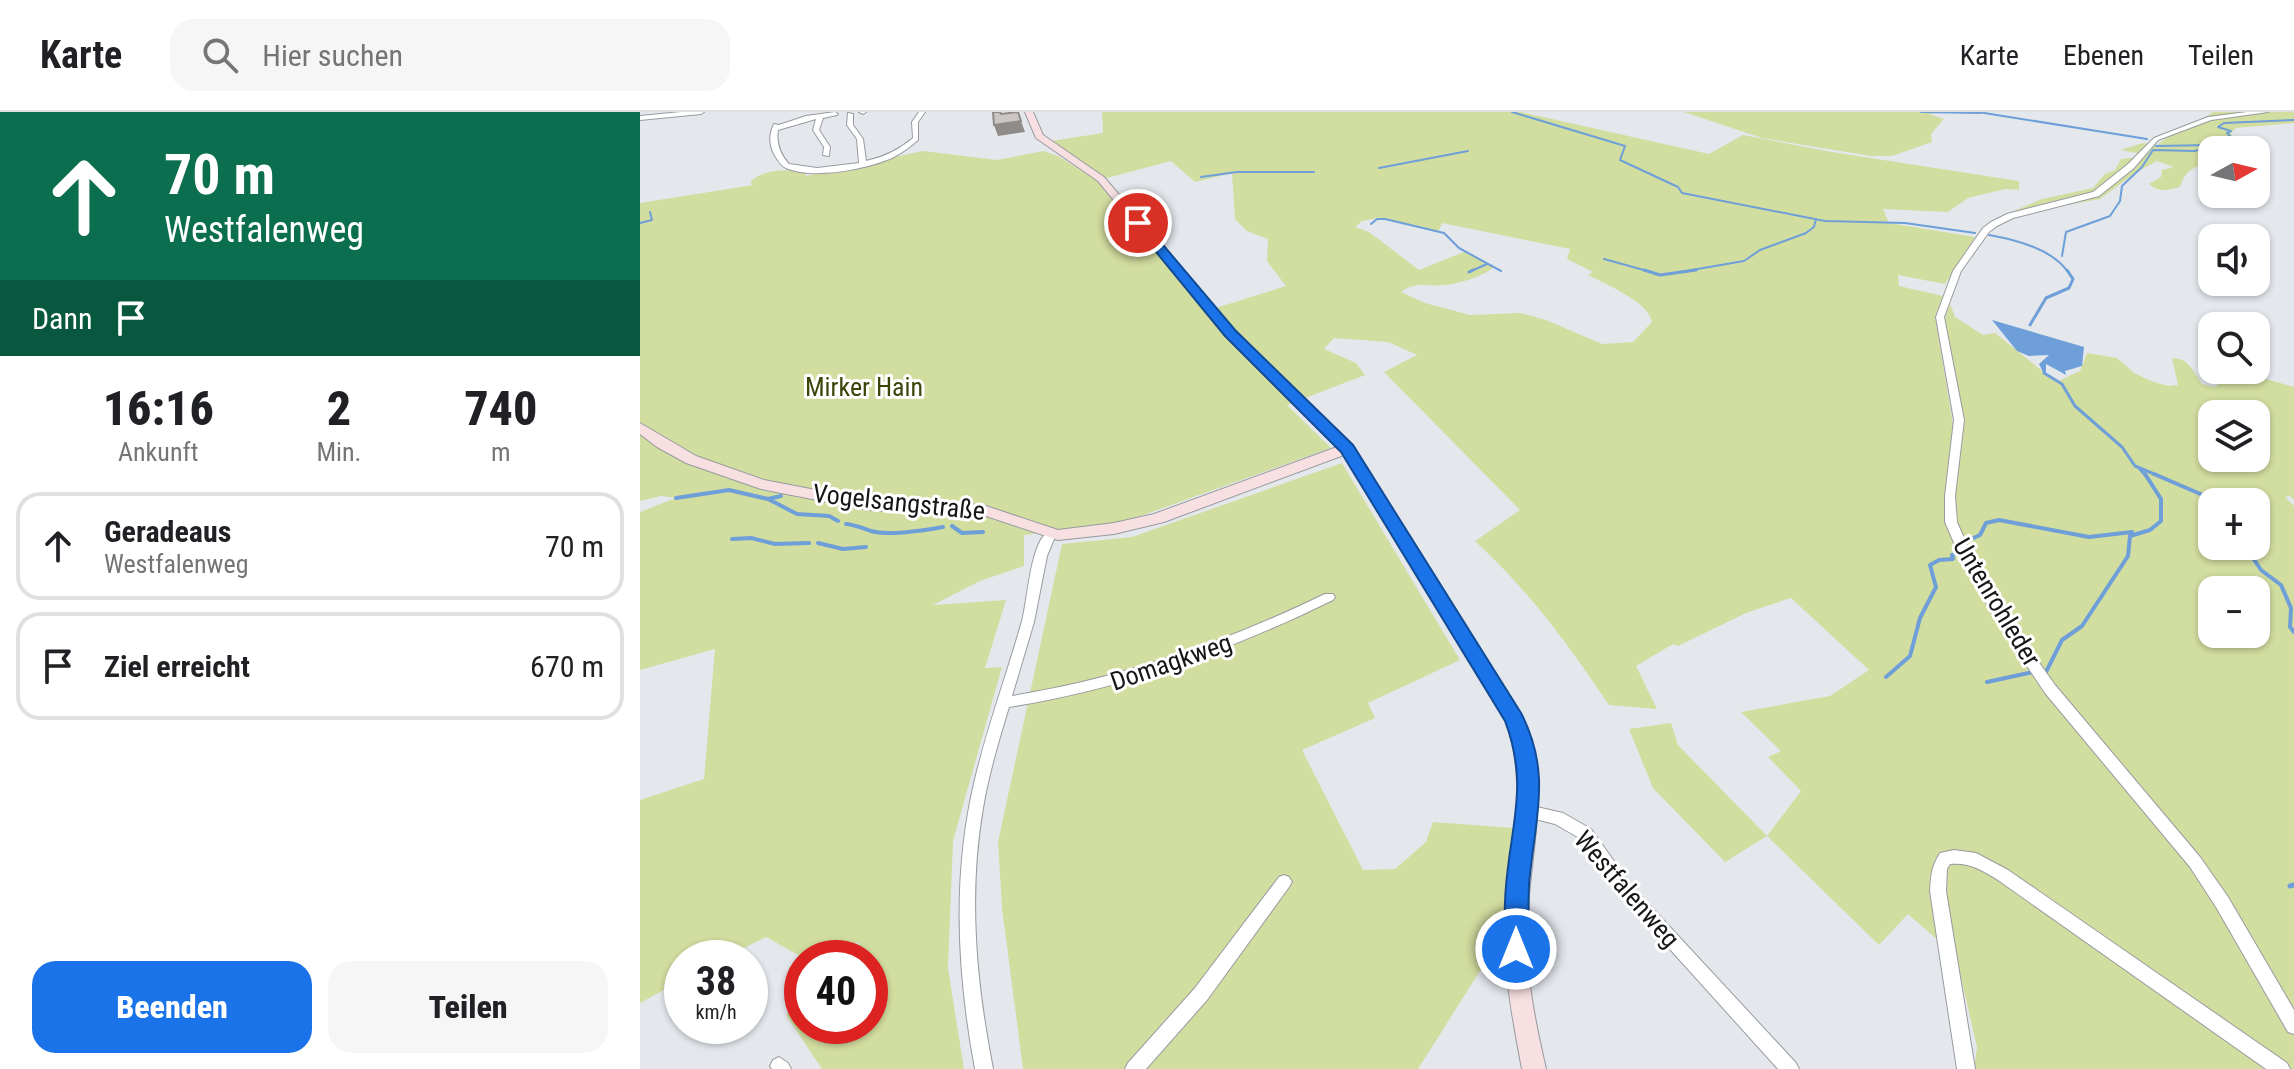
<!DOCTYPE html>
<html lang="de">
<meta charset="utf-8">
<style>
:root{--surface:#fff;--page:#f6f6f6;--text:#202124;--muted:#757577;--line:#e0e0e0;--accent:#1a73e8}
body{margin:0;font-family:"Roboto Condensed",sans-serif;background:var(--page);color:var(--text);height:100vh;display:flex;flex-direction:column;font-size:30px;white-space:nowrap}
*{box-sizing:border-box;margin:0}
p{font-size:26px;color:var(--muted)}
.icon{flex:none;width:44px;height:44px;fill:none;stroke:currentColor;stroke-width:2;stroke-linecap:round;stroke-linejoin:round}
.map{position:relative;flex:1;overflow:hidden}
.drawer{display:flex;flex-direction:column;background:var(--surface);width:640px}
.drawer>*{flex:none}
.banner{background:#0b6e4f;color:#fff;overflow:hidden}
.needle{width:52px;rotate:82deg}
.buttons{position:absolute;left:1558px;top:24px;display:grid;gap:16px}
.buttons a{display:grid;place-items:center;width:72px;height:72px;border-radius:16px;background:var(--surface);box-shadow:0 2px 6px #0004;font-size:40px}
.speed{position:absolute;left:24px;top:828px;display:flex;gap:16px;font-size:40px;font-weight:700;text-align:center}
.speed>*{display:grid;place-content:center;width:104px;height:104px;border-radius:50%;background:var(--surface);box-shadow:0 2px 6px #0004;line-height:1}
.speed small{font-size:20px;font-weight:400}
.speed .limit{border:12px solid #d22;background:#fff;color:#111}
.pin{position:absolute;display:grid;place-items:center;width:68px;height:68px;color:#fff;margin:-34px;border:4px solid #fff;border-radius:50%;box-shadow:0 2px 8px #0007}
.me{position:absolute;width:88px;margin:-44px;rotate:0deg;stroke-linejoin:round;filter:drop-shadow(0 0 6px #0008)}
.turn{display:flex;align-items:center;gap:28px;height:168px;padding:0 32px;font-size:36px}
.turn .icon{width:104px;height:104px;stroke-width:2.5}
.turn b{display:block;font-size:56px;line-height:68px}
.then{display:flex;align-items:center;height:76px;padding:0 32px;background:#0003;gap:16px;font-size:30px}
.eta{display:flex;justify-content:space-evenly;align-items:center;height:136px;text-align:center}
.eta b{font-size:48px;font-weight:800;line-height:56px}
.primary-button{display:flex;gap:16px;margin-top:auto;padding:16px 32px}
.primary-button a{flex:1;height:92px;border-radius:24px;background:var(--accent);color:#fff;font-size:32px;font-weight:800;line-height:92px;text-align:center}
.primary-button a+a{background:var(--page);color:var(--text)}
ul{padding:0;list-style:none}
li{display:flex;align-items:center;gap:24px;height:108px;margin:0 16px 12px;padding:0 16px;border:4px solid var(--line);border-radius:24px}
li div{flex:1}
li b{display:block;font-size:30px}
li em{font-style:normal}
header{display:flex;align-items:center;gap:48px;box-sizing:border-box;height:112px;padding:0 40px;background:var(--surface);border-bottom:2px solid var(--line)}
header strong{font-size:38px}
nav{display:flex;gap:44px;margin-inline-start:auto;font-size:28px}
.search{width:560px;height:72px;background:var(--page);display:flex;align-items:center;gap:20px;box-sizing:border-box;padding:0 28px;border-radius:24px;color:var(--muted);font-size:30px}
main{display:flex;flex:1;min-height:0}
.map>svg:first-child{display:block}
.green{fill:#d2dda0;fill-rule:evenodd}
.water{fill:#6e9fd8}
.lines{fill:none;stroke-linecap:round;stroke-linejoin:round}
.stream-far3{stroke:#6e9fd8;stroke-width:2}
.stream-far2{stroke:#6e9fd8;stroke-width:3}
.stream-far1{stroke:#6e9fd8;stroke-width:4}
.stream{stroke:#6e9fd8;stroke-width:5}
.street-casing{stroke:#979ba0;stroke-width:2}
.secondary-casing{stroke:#979ba0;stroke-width:2}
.street{fill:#fff;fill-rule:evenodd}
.secondary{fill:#f8dfe1;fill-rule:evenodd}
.shaded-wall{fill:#8f8b88}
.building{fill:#ccc6c3;stroke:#8f8b88;stroke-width:2}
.route{fill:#1a73e8;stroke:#114b97;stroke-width:2}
.labels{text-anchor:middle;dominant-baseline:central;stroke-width:6;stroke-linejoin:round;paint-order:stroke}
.park-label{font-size:26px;fill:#3d440a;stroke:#fff}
.street-label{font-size:26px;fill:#151618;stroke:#fff}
</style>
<header>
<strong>Karte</strong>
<div class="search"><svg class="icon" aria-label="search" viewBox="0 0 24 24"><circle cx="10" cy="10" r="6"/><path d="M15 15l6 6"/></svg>Hier suchen</div>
<nav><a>Karte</a><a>Ebenen</a><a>Teilen</a></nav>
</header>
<main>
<section class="drawer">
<div class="banner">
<div class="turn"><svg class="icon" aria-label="ahead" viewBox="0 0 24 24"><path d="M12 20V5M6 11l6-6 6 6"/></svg><div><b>70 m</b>Westfalenweg</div></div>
<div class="then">Dann<svg class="icon" aria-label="arrive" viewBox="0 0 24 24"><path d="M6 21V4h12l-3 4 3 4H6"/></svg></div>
</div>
<div class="eta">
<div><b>16:16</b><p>Ankunft</p></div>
<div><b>2</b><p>Min.</p></div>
<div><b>740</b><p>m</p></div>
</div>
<ul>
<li><svg class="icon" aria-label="ahead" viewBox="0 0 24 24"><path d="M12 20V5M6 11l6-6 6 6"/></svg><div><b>Geradeaus</b><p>Westfalenweg</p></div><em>70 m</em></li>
<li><svg class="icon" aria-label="arrive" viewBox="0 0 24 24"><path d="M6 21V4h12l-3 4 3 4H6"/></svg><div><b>Ziel erreicht</b></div><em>670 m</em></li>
</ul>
<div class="primary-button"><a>Beenden</a><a>Teilen</a></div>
</section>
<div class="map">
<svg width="1654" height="957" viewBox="0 0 1654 957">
<rect width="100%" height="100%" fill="#e4e8ed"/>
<path class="green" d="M462 0H881L1069 42 1103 23 1192 40 1379 69V78L1365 77 1328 86 1308 100 1243 97 1249 111 1335 125 1305 172 1258 163 1259 174 1303 184 1295 204 1313 312 1305 386 1313 384 1324 312 1305 206 1310 192 1315 205 1343 223 1355 221 1416 270 1440 259 1447 241 1477 246 1494 261 1511 269 1528 274 1538 273 1532 246C1549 246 1553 259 1562 272L1574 275 1599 259 1654 275V388L1650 384 1645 385 1654 394V957H1334L1337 935 1316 844 1268 802 1239 833 1127 724 1085 750 1013 676 989 617 1031 611 1038 633 1127 724 1161 679 1128 645 1141 639 1101 600 1190 584 1229 558 1151 486 1106 501 1038 534 1033 532 996 554 1017 597 969 593C927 531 891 481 835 429L880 398 744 260 777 243 748 230 694 226 684 237 716 251 725 263 647 293 691 336 478 412 384 423V454L340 469 293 493 366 488 345 556 362 555 313 729 308 856 324 957H182L146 903 162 888V914H230V846H205L220 830 160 844 126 825 84 846H42V868L0 891V688L64 667 75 537 0 558V400L36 386 21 384 0 389V91L113 73 110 70C123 57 147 57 165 60L166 64 283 39 357 48 404 39 418 44 456 68 566 199 646 174 627 149 628 127 607 119 595 107 592 61 555 70 531 49 467 66 411 29 463 21ZM738 106 798 120 802 111 930 137 927 147 953 160 948 163C965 172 1009 190 1012 210L993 230 962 232 906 208 880 201 830 203 785 191 761 180C775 169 788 175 805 173 821 171 842 165 854 155L826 139 779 158 729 120 715 115 722 109ZM1572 302H1616V346H1572ZM1572 390H1616V434H1572ZM1572 478H1616V522H1572Z
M1044 0H1304L1289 2 1304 7 1291 22 1292 30 1252 44H1231L1122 26Z
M1573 0H1654V11L1596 16 1591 21 1595 32 1600 36 1560 42 1572 47C1557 56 1546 55 1540 75 1528 78 1519 81 1509 72L1521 65 1522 58 1534 55 1517 49 1495 61 1460 87 1357 106 1402 87 1453 76 1465 62 1475 58 1481 47 1497 45V41L1480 38 1503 31 1517 33C1533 19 1555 14 1573 0Z
M702 351 820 548 728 591 735 606 662 638 723 758 755 757 786 730 793 710 873 716 862 824 778 957H383L362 796 358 730 422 432 492 425Z"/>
<path class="water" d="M1352 208 1444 235 1442 254 1425 259 1426 263 1406 252V261L1403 260 1399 252 1409 243 1389 244 1377 239Z"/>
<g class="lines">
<path class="stream-far3" d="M872 0 985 34 980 48 1038 75 1042 81 1185 109 1265 111 1335 121
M1281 0 1339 1
M1338 0 1507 27
M1516 34 1572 33
M739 56 828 39
M561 65 597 60H674
M0 111 12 108 10 100
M731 112 737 107H745L804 121 819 136 861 159
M1349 123C1377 128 1412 137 1428 160
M1422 144 1426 120 1470 104 1480 89 1482 74 1502 55 1513 38 1554 39 1589 32 1576 27 1591 25 1587 21 1591 19 1578 15 1584 11 1654 8
M964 147 1011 160
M829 160 847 152
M1040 160 1104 149 1120 138 1166 121 1174 115 1176 107"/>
<path class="stream-far2" d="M1004 158 1020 163 1056 158
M829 160 833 158
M1390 213 1406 186 1429 176 1433 167 1427 158
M1404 261 1422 272 1435 294 1482 335 1495 354 1519 364
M1498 355 1506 364"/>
<path class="stream-far1" d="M1514 362 1579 390
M36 386 89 378 128 387 157 402 189 404 198 409
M128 387 141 384
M206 412C216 413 222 416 231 419 247 424 286 418 303 415
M312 414 322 421 343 420
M92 427 111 426 135 432 169 431
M1327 429 1340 423 1346 411 1359 408 1449 425 1492 420
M178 431 203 437 226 435
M1605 434 1621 458 1641 473 1651 496 1650 515 1654 520
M1406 560 1422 528 1442 514 1488 444 1490 424 1510 418 1521 409V387L1505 362
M1246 565 1270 544 1280 506 1296 475 1290 453 1299 448 1313 447 1312 443 1316 442
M1347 570 1393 560"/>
<path class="stream" d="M1650 774 1654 773"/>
<g class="street-casing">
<path id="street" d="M41 0H64L61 2 0 8V4Z
M195 0 198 2 197 3 183 6 179 18 190 35 189 44 183 43 184 35 173 18 176 7 138 18C136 31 140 42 149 52L177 56 219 51 217 27 207 13 208 1 213 2V13L223 27 226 49C244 45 259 38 273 26L272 10 279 0H285L278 10V28C270 35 262 41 252 46 226 57 173 68 146 56 141 54 137 47 134 42 129 32 129 22 134 12L139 13 166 4Z
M219 0H226L223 2Z
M1607 0H1628L1571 8 1518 28 1494 56 1459 84 1373 106 1357 114 1349 120 1321 159 1304 205 1324 308 1315 384 1317 410 1330 440 1361 497 1415 573 1560 745 1588 785 1654 898V922L1648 920 1576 795 1550 755 1405 581 1353 503 1318 440 1305 410V384L1314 308 1296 205 1313 159 1343 116 1351 110 1367 102 1453 80 1488 52 1514 26 1568 5Z
M410 418 416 422 407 444 394 510 372 584C482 566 584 531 685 482H693L695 485 693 488C589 539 483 577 369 595 359 628 349 661 343 696 328 783 336 870 353 957H335C317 860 312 763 335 667 348 613 367 562 382 509 388 487 390 429 410 418Z
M888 693 923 701 951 717 991 773 1156 951 1159 957H1138L981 783 941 727 915 712 883 704 881 699 883 694Z
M1314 738 1336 741 1368 758 1647 951 1650 957H1626L1358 768C1342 758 1329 750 1310 752L1307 757 1306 779 1335 957H1317L1290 779C1291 763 1291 756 1300 741Z
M644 763 649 765 652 770 649 775 567 888 506 957H485L488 951 555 876 639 765Z
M139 945 148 951 151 957H132L130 954 133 948Z"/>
</g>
<g class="secondary-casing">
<path id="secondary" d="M385 0H393L403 23 464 65 594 218 712 334 880 602C914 669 889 742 887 812 885 861 895 909 906 957H882C873 909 863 860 866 810 869 739 890 680 866 609L704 343 524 410 474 422 418 428 343 403 228 398 121 377 46 351 17 335 0 322V311L56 344 124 368 228 388 343 393 418 418 474 411 514 402 697 335 586 224 458 69 396 26Z"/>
</g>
<use href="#street" class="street"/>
<use href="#secondary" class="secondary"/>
</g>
<path class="shaded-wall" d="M381 9 385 20 358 24 354 13Z"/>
<path class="building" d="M353 0H360L361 2 378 0 381 9 354 13Z"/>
<path class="route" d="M494 108H502L595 218 713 333 881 601C913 663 894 709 889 773 888 794 889 816 889 837L885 845 876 849 868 845 864 837C865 816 864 795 866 774 871 712 889 672 865 609L701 340 585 224 494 113Z"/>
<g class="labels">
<g class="park-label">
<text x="224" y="275">Mirker Hain</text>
</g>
<g class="street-label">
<text transform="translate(259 390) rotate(6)">Vogelsangstraße</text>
<text transform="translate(1357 490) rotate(59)">Untenrohleder</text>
<text transform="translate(531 550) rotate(-19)">Domagkweg</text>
<text transform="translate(987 777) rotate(49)">Westfalenweg</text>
</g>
</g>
</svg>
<div class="buttons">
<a><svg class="needle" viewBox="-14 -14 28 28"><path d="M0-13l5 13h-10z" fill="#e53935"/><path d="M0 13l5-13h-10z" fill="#757577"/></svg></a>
<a><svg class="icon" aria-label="sound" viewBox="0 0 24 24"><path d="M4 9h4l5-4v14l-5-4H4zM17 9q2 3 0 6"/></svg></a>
<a><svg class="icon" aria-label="search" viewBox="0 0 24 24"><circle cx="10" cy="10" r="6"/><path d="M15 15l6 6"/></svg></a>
<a><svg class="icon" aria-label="layers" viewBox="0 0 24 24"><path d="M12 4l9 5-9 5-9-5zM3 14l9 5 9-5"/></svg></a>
<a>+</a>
<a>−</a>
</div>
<div class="speed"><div>38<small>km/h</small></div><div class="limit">40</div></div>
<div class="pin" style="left:498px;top:111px;background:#d93025"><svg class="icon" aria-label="arrive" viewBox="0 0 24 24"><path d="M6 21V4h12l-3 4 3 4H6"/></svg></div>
<svg class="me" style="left:876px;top:837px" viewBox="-20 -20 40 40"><circle r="17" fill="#1a73e8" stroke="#fff" stroke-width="3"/><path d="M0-11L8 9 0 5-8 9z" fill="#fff"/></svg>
</div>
</main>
